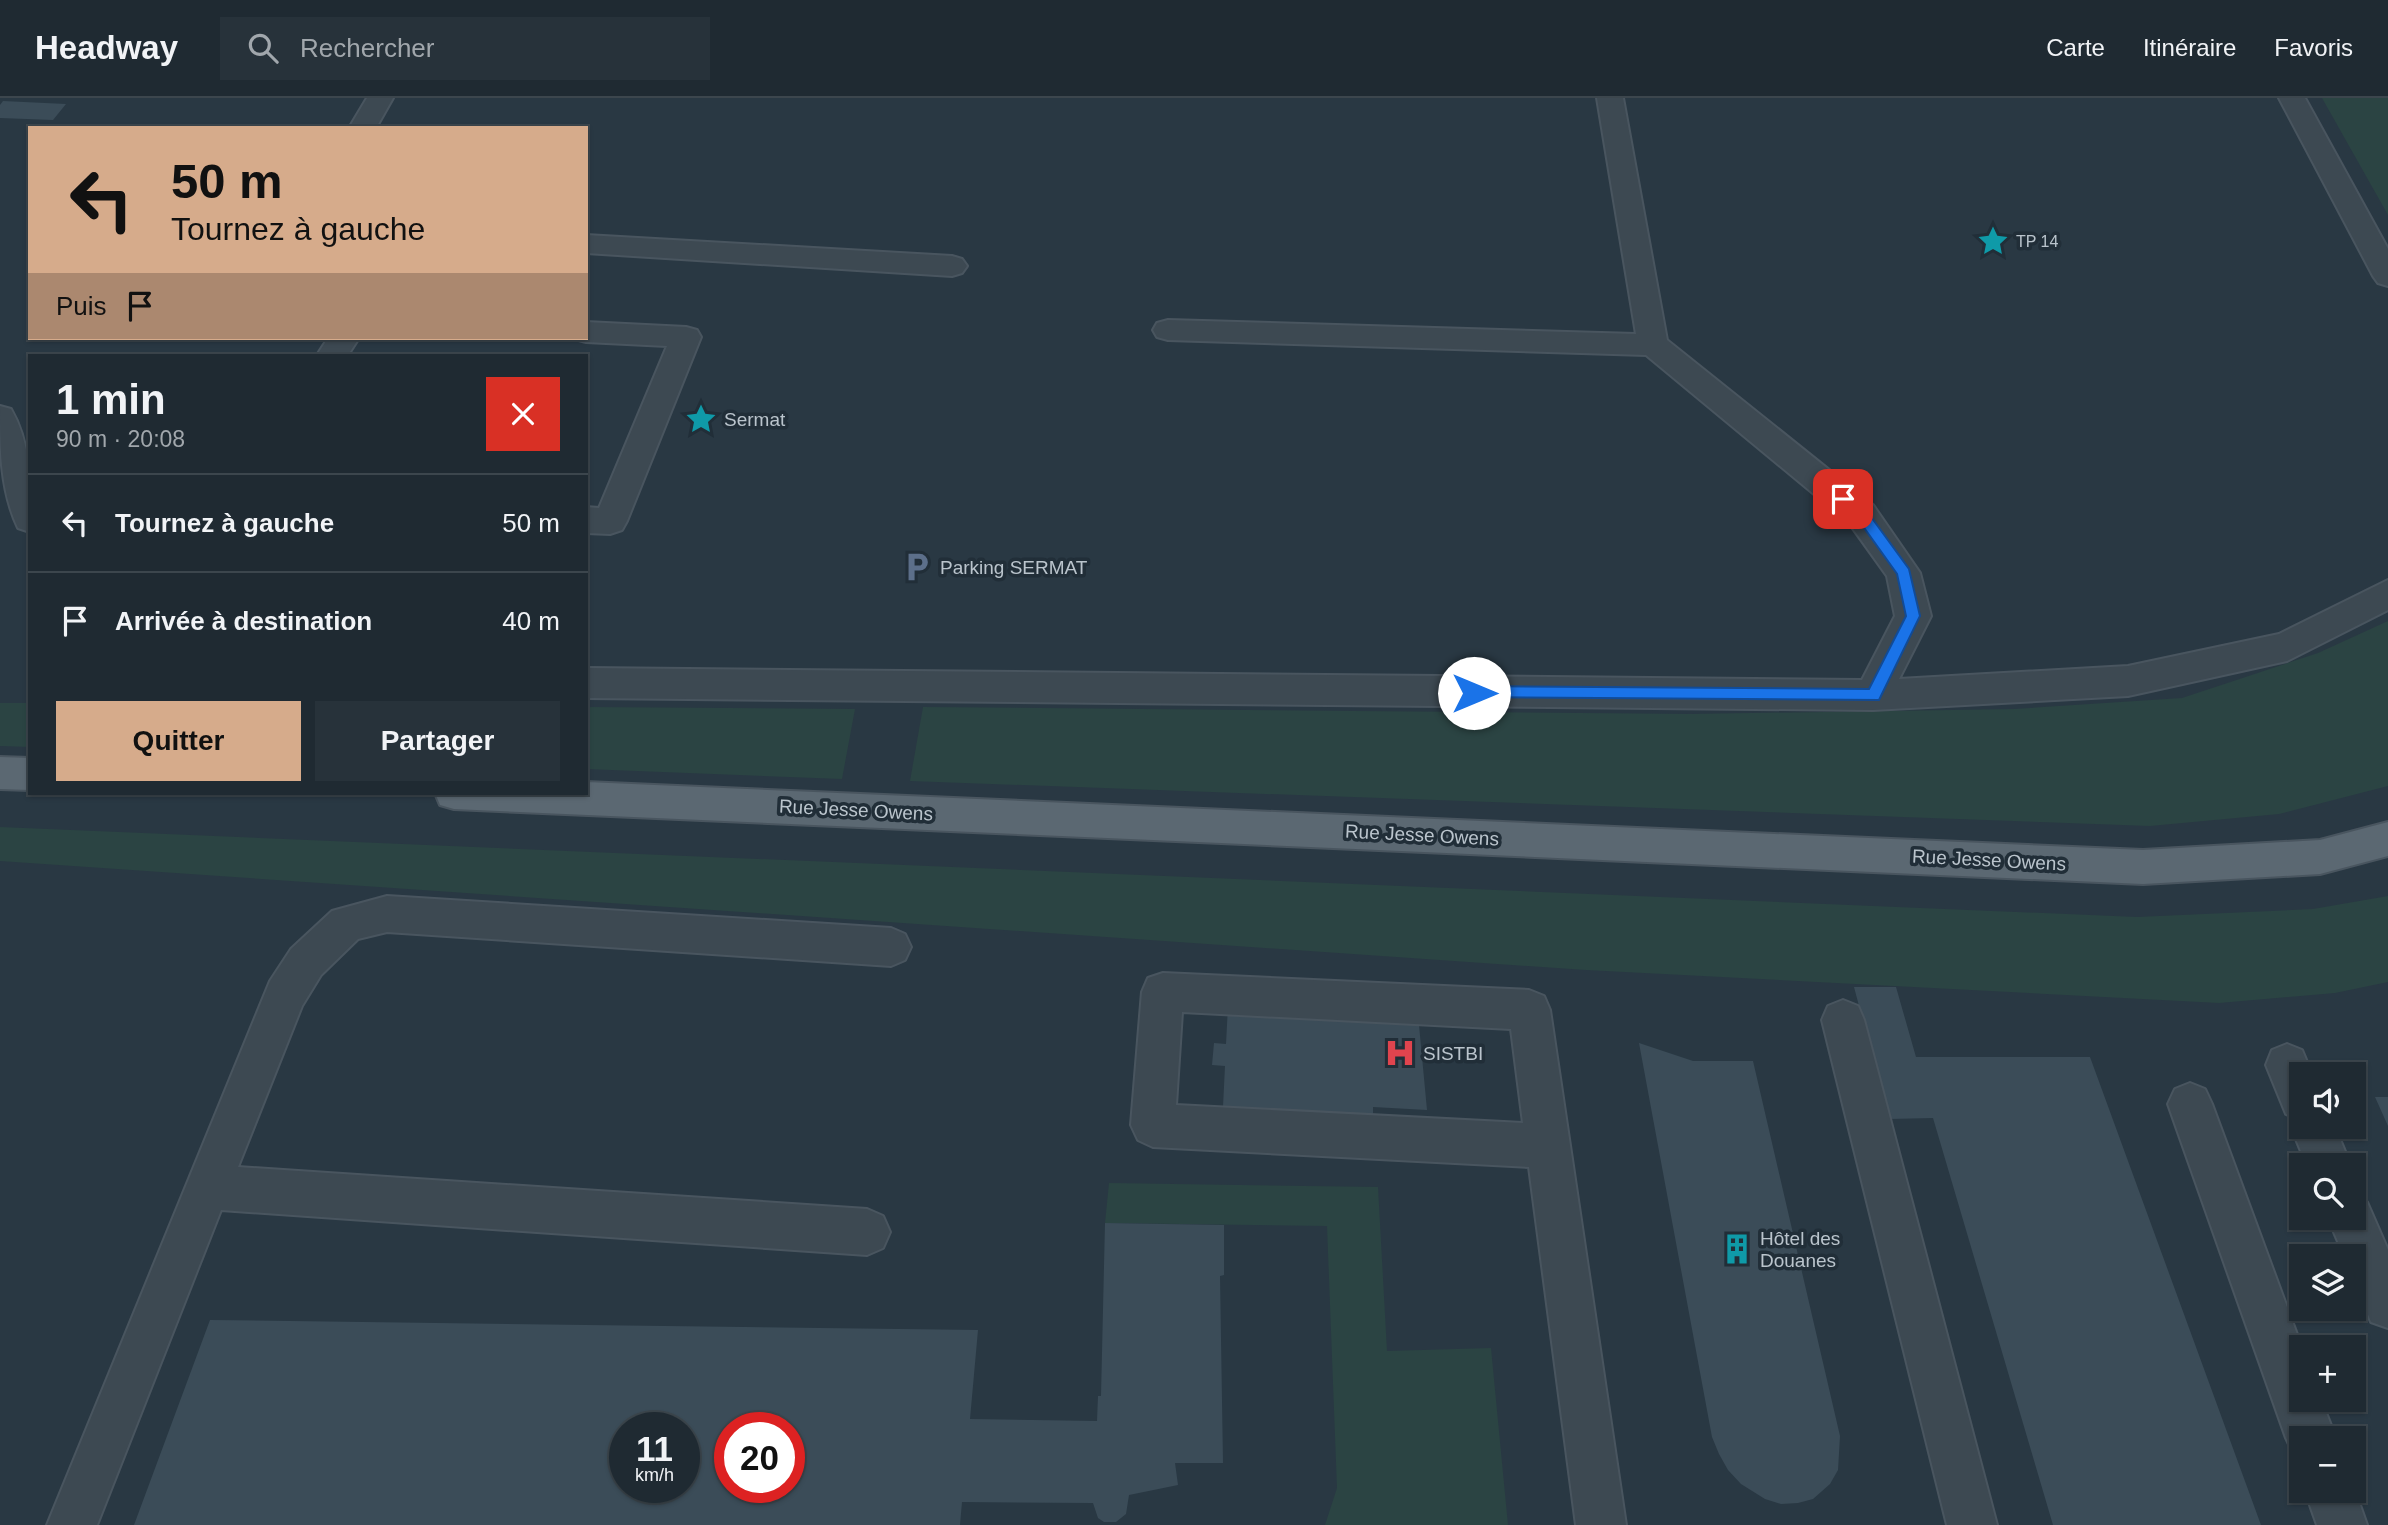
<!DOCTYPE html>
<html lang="fr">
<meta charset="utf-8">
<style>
:root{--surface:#1f2a32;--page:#27323a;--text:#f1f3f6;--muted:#a1a7ac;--line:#3c464d;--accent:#d6ab8b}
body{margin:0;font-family:Helvetica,sans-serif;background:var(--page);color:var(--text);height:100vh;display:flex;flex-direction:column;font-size:26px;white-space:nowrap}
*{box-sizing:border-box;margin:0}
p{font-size:23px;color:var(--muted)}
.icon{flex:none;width:38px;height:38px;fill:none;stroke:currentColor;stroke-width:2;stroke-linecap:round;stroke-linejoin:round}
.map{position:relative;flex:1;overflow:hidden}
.side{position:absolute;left:28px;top:256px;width:560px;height:441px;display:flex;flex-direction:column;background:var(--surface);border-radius:0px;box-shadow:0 2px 5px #0004,0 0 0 2px var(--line)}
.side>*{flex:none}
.hud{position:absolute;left:28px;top:28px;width:560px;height:214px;border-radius:0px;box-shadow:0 2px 5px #0004,0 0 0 2px var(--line);background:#d6ab8b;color:#111;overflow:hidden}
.buttons{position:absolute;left:2289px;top:964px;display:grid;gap:14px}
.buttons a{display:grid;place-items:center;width:77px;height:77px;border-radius:0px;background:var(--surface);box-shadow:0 2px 5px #0004,0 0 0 2px var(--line);font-size:35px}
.speed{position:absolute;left:609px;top:1314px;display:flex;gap:14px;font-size:35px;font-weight:700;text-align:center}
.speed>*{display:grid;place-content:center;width:91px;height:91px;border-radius:50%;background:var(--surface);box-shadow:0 2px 5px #0004,0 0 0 2px var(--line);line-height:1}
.speed small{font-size:18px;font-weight:400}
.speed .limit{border:10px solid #d22;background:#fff;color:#111}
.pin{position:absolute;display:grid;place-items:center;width:60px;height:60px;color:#fff;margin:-30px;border-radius:14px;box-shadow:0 4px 10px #0006}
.me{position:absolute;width:77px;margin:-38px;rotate:90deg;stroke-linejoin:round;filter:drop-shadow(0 0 5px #0008)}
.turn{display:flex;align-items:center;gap:24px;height:147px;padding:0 28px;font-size:32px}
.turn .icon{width:91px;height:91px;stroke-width:2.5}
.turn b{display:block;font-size:49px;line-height:60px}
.then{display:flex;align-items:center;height:66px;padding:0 28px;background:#0003;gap:14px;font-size:26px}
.round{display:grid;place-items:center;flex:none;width:74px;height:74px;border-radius:0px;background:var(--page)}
.overview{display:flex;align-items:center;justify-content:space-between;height:119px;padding:0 28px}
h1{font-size:42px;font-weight:600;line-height:52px}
.primary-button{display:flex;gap:14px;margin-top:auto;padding:14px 28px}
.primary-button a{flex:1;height:80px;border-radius:0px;background:var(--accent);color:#111;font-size:28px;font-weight:600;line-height:80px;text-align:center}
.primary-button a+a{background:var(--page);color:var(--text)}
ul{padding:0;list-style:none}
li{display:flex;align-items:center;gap:21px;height:98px;padding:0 28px;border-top:2px solid var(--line)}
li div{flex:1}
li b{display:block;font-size:26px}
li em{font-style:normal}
header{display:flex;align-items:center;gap:42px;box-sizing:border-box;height:98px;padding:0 35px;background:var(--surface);border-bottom:2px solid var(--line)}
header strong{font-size:33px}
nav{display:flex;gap:38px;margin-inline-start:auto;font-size:24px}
.search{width:490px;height:63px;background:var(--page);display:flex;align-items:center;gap:18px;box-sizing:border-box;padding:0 24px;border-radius:0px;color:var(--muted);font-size:26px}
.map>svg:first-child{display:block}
.green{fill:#2b4443}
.building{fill:#3b4c58;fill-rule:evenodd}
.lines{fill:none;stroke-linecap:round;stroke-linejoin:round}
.minor-casing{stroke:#49555f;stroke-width:4}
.major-casing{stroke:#49555f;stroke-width:4}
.minor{fill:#3d4952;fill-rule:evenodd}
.major{fill:#5b6872;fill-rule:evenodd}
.route{fill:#1a73e8;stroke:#114b97;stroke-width:2}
.labels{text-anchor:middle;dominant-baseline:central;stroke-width:7;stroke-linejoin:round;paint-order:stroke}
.far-poi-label{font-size:16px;fill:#bac4cc;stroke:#212e38;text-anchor:start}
.poi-label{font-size:19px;fill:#bac4cc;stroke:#212e38;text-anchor:start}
.street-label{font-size:19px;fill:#bac4cc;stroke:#212e38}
</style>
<header>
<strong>Headway</strong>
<div class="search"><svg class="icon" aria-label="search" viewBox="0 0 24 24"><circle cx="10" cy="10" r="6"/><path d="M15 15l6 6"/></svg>Rechercher</div>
<nav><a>Carte</a><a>Itinéraire</a><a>Favoris</a></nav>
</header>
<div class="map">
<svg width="2388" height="1427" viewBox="0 0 2388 1427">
<rect width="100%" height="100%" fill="#293843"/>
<path class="green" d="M2322 0H2388V117Z
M2388 523V688L2279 716 2150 728 910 683 923 609 1691 616 2014 611 2182 600 2318 555Z
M0 605H30V649L0 648Z
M586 609 855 611 842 681 586 671Z
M0 729 2137 819 2313 811 2388 798V884L2335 895 2219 905 1586 872 0 763Z
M1109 1085 1378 1089 1387 1253 1491 1250 1508 1427H1325L1337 1390 1327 1128 1105 1125Z"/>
<path class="building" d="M3 3 66 6 53 22 0 20V7Z
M1854 889H1896L1916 959H2090L2261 1427H2053L1933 1020 1889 1021Z
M1228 908 1373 916V924L1419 927 1427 1012 1373 1009V1018L1223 1009 1225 968 1212 967 1214 945 1226 946Z
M1639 945 1693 963H1753L1840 1338 1838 1372 1830 1386 1813 1401 1798 1405 1781 1406 1765 1401 1741 1386 1728 1372 1719 1356 1712 1339Z
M2375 999H2388V1028Z
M1105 1125 1224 1127V1177L1220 1178 1223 1365H1175L1178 1387 1129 1397 1126 1416 1116 1424H1104L1098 1420 1093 1405 962 1404 960 1427H134L210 1222 978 1232 970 1321 1097 1323 1098 1298H1101ZM625 1330H684V1390H625ZM730 1330H789V1390H730Z"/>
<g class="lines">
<g class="minor-casing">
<path id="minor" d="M367 0H393L376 30H349Z
M1597 0H1623L1667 242 1873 407 1920 475 1931 518 1899 581 2128 568 2279 536 2388 482V512L2287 563 2128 598 1873 612 586 600V570L1862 582 1895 518 1887 478 1849 425 1646 257 1168 242 1157 239 1153 232 1157 225 1168 222 1636 236Z
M2279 0H2305L2388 151V188L2378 185 2373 178Z
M586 137 952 158 962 161 967 168 962 175 952 178 586 155Z
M586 224 686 229 697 232 701 239 627 423 622 432 610 436 586 435V409L599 410 667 248 586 244 575 241 586 240Z
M328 240H359L348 257H317Z
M0 308 11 311C33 349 30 392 30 434L18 430C0 392 0 349 0 308Z
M387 798 891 830 905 836 911 849 905 862 891 868 387 834 358 841 321 877 302 908 238 1069 867 1111 883 1118 890 1134 883 1150 867 1157 221 1112 97 1427H47L270 883 291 851 332 813Z
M1163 875 1529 892 1544 898 1550 912 1626 1427H1576L1529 1069 1153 1049 1138 1042 1131 1027 1142 894 1148 880ZM1182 914 1511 931 1523 1025 1176 1007Z
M1843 902 1858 908 1864 922 1997 1427H1947L1822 922 1828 908Z
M2287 946 2302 952 2312 976H2301V1029H2335L2351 1068H2307L2291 1029 2295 1020 2286 1016 2266 967 2272 952Z
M2190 985 2205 991 2212 1006 2302 1250 2301 1302H2321L2336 1340H2301V1361L2294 1357 2286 1340 2168 1006 2175 991Z
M2354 1098 2367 1104 2388 1152V1230L2371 1224 2354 1181V1158H2344L2328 1120H2354Z
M2354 1390 2367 1427H2317L2305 1393H2354Z"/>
</g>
<g class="major-casing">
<path id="major" d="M0 659 30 660V692L0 691Z
M586 684 2143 752 2320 742 2388 724V758L2320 776 2143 786 454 711 440 707 435 695H586Z"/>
</g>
<use href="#minor" class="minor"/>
<use href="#major" class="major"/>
</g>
<path class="route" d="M1843 396 1866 412 1909 471 1920 518 1879 602 1468 599 1466 595 1468 590 1474 588 1869 591 1906 518 1897 476 1857 420 1838 405V397Z"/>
<defs>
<g id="sight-bare" transform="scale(2.415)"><path d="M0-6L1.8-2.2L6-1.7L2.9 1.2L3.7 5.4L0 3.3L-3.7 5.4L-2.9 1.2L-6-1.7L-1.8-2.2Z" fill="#0f9aa8" stroke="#212e38" stroke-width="2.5" paint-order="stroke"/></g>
<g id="parking-bare" transform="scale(2.415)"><path d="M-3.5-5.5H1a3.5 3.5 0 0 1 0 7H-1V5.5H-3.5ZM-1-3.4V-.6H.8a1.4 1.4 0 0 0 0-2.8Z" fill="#5c6f8a" stroke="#212e38" stroke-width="2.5" paint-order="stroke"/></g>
<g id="hospital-bare" transform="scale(2.415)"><path d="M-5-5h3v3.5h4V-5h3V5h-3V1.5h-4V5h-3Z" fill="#e0444e" stroke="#212e38" stroke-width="2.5" paint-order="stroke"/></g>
<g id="building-bare" transform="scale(2.415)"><path d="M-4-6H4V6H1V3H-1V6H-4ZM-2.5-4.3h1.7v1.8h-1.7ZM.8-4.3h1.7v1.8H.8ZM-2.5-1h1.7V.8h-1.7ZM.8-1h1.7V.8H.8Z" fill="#0f9aa8" stroke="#212e38" stroke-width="2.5" paint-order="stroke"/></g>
</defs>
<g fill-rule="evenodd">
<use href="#sight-bare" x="1993" y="143"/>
<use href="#sight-bare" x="701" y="321"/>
<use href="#parking-bare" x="917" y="469"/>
<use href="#hospital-bare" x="1400" y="955"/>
<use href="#building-bare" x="1737" y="1151"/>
</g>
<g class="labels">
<g class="far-poi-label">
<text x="2016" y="143">TP 14</text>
</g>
<g class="poi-label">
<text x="724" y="321">Sermat</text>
<text x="940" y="469">Parking SERMAT</text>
<text x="1423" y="955">SISTBI</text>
<text x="1760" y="1140">Hôtel des<tspan x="1760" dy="22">Douanes</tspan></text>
</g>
<g class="street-label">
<text transform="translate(856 712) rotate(3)">Rue Jesse Owens</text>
<text transform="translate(1422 737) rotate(3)">Rue Jesse Owens</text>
<text transform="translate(1989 762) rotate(3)">Rue Jesse Owens</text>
</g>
</g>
</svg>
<div class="buttons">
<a><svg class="icon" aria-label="sound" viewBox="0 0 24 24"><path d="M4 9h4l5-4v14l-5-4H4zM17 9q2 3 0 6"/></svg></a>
<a><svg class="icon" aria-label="search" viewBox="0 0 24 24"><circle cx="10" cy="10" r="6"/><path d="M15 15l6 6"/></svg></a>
<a><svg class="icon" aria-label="layers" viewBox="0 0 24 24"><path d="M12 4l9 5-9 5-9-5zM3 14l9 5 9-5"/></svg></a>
<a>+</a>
<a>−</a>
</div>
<div class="speed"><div>11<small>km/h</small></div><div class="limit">20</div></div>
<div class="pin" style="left:1843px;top:401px;background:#d93025"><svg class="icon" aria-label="arrive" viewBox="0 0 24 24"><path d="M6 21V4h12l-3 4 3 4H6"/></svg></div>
<svg class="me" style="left:1474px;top:595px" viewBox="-20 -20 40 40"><circle r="19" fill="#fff"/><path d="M0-13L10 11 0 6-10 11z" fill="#1a73e8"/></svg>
<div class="hud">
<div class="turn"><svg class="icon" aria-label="left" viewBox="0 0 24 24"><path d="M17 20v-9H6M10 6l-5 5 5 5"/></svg><div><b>50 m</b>Tournez à gauche</div></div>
<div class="then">Puis<svg class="icon" aria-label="arrive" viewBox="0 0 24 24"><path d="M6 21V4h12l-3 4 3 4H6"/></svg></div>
</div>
<section class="side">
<div class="overview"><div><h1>1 min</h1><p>90 m · 20:08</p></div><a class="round" style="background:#d93025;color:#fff"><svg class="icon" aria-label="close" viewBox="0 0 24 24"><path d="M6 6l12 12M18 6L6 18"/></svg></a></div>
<ul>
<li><svg class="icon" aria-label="left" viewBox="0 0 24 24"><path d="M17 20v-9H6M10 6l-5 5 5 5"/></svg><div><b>Tournez à gauche</b></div><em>50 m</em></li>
<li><svg class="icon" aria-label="arrive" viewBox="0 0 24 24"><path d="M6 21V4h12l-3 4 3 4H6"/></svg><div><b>Arrivée à destination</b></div><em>40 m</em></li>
</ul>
<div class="primary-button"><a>Quitter</a><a>Partager</a></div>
</section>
</div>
